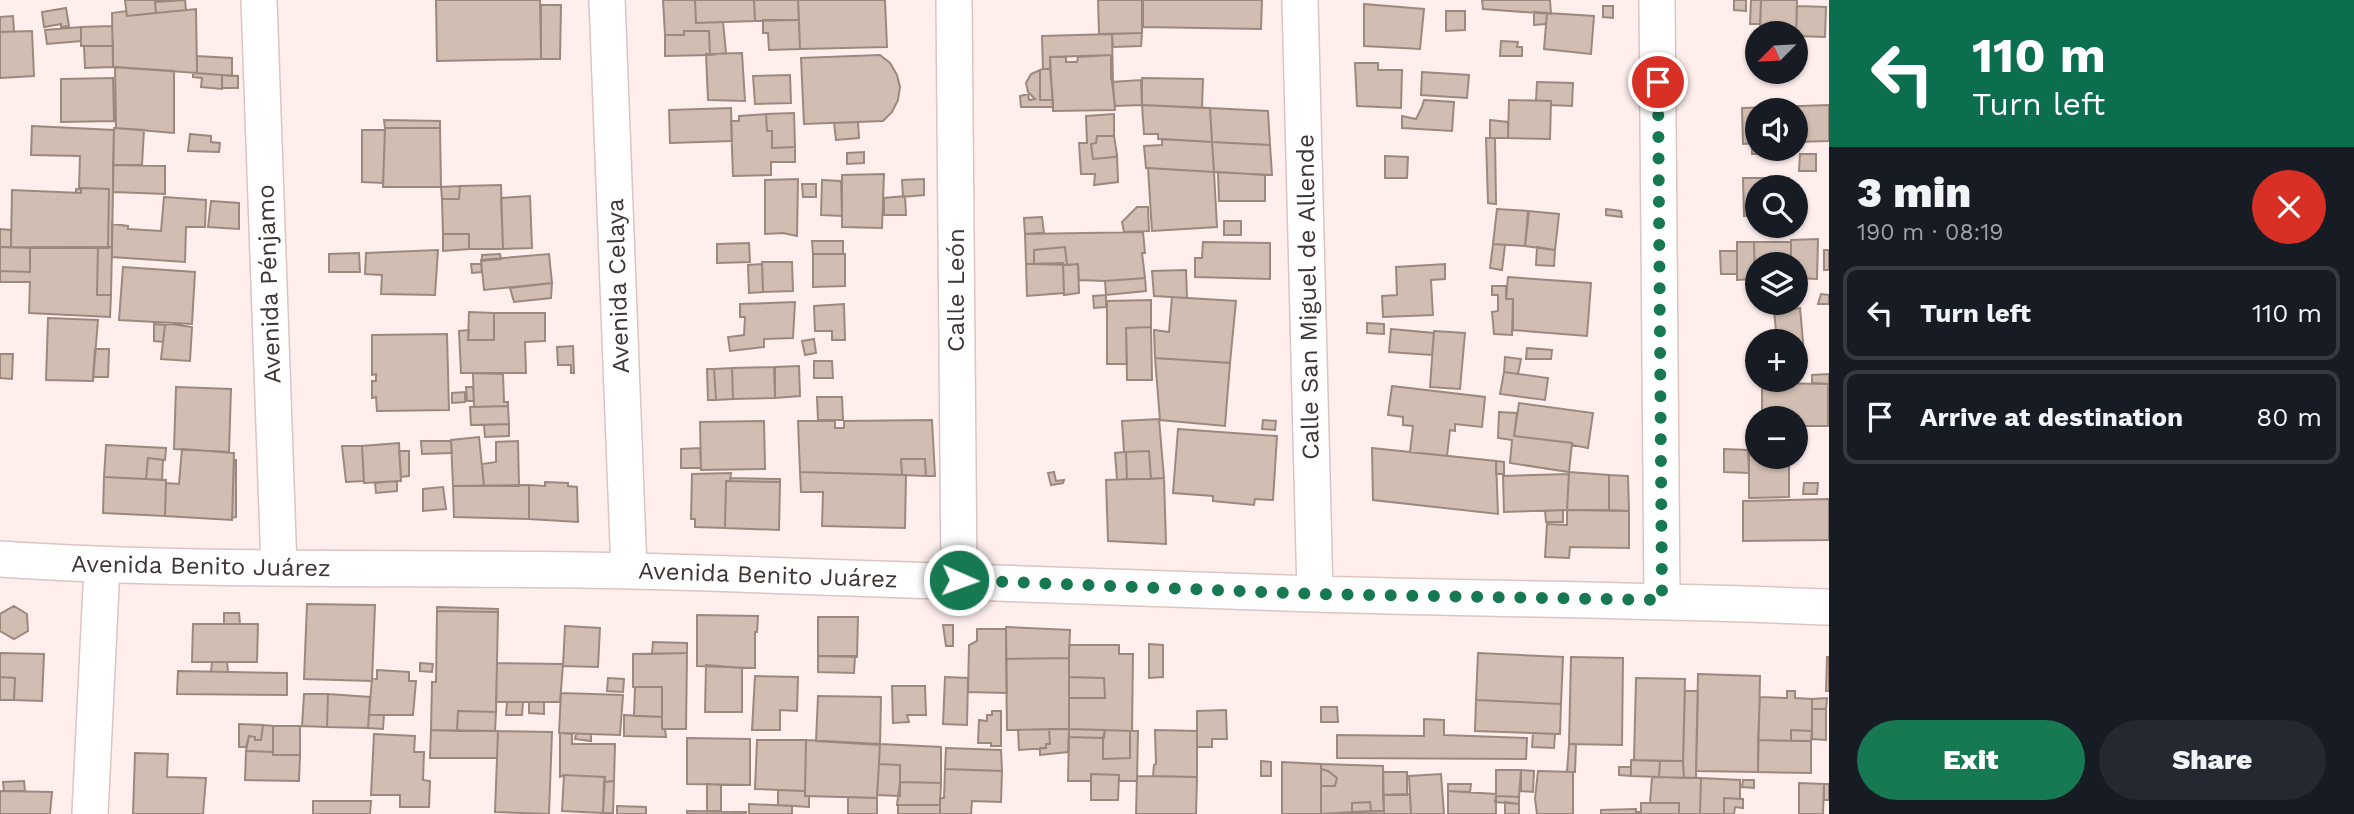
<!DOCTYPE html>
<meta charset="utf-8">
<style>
:root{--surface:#171b24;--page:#242831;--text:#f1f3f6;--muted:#9ea1a6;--line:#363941;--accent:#177951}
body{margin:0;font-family:"Work Sans",sans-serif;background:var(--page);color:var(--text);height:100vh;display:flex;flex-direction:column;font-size:26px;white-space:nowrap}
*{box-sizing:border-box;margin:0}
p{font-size:23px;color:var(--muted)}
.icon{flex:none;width:38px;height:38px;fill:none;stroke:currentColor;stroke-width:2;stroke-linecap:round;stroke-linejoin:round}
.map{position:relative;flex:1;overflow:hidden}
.panel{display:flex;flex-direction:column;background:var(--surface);width:525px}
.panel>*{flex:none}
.hud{background:#0b6e4f;color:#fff;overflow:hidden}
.needle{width:46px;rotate:246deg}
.fabs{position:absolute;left:1745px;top:21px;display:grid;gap:14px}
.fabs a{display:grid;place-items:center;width:63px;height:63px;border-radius:50%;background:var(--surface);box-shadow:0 2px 5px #0004;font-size:35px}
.pin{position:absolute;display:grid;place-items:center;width:60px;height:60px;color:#fff;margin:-30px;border:4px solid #fff;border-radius:50%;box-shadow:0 2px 7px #0007}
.me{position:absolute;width:77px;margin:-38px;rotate:92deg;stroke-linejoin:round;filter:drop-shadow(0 0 5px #0008)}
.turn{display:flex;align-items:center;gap:24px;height:147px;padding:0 28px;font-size:32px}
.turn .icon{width:91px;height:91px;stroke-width:2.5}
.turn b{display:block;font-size:49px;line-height:60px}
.round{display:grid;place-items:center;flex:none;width:74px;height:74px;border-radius:37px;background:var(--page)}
.headline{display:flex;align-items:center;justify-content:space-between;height:119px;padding:0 28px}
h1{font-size:42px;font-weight:800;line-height:52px}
.action{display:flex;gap:14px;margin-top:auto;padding:14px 28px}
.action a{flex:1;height:80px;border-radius:42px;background:var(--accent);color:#fff;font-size:28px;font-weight:800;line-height:80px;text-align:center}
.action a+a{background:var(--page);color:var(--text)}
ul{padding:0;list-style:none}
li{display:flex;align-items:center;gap:21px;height:94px;margin:0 14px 10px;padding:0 14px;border:4px solid var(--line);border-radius:14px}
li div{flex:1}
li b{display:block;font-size:26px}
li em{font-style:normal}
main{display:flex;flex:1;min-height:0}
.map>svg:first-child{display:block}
.building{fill:#d1bdb1;stroke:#9c887d;stroke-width:2}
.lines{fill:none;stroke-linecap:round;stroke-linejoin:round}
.minor-casing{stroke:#ddc4c1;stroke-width:38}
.minor{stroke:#fff;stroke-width:35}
.route{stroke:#177951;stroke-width:12;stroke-dasharray:0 21.6}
.labels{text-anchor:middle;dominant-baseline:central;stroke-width:6;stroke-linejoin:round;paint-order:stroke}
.street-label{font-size:24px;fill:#3f3534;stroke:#fff}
</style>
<main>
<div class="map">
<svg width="1829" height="814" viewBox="0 0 1829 814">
<rect width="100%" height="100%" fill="#feefed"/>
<path class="building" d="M125 0H175L155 2 156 13 127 16Z
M185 0 186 10 156 13 155 2Z
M436 0H540L541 59 437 61Z
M663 0H695L696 23 723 22 726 53 710 55 709 31H684V35H665Z
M695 0H754L755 21 696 23Z
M754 0H798L799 20 755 21Z
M798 0H885L887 47 800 49Z
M1098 0H1142V33L1099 34Z
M1143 0H1262L1261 29 1143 27Z
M1482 0H1550L1551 14 1483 9Z
M1734 0H1746V11L1734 10Z
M1751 0H1761L1760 24H1750Z
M1761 0H1797L1796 36V33H1760Z
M1364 4 1424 9 1420 49 1364 46Z
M541 5H561L560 59H541Z
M1603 6H1613V18L1603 17Z
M1797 6 1826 7 1825 37 1796 36Z
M66 8 69 26 61 27V24L44 27 42 12Z
M196 9 197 73 113 67 112 13 126 11 127 16Z
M1446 11H1465V30L1446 31Z
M1534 12 1547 13 1546 24 1534 25Z
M1547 13 1594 16 1591 54 1544 49Z
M13 16 14 32H0V17Z
M763 20H799L800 49 769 50 768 33H763Z
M112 26 113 46H81V27Z
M81 27V41L47 44 45 30Z
M32 31 34 76 0 78V32Z
M684 31H709L710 55 665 56V35H684Z
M1142 33 1141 46 1113 47 1112 34Z
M1112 34 1113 82 1111 79V55L1050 57V69H1043L1042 36Z
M1501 41 1518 42 1517 47H1522V56H1500Z
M84 46H113V67L85 68Z
M742 53 745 101 708 100 706 54Z
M880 55 890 63 897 75 900 87 898 100 892 112 883 121 804 124 801 58Z
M1111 55 1115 110 1053 111 1050 57H1066V62H1077L1078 57Z
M197 56 232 58V76L197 73Z
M1355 63H1378V70H1402L1401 108 1357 106Z
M115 67 174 71V133L116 128Z
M1043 69H1050L1053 100H1040V70Z
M1040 70V100H1053V107H1021L1020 96 1028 94 1029 100 1035 99 1028 92 1026 83 1031 74Z
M1422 72 1469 75 1467 98 1421 95Z
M193 73 222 75V89L201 87 202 78 193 77Z
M222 75 238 76V88H222Z
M790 75 791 103 755 104 753 76Z
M113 78 114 121 61 122V79Z
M1142 78 1203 79 1202 108 1142 105Z
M1141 80 1142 105 1115 106 1112 82Z
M1537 82 1573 83 1572 106 1551 105V101H1536Z
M1424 100 1454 102 1452 131 1402 128V116L1416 119 1422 107Z
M1509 100 1551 101 1550 139 1508 138Z
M1142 105 1210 108 1212 142 1158 139V134H1144Z
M1829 105V141L1796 142V110H1757V143L1743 144 1742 108Z
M731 108 732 141 670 143 669 110Z
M1210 108 1268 111 1270 145 1212 142Z
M794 113 795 147 772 148V131H767L766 114Z
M766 114 767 131H772V148L795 147V162H771V175L733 176 731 121H739V116Z
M1114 114V136H1097L1096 143 1091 144 1093 159 1115 157 1117 155 1118 182 1094 185 1095 174H1081L1079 143H1087L1086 116Z
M384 120 440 121V128H385Z
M1490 120 1508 122V138H1490Z
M858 122 859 138 836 140 834 123Z
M32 126 114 130 112 247 108 248 109 189 81 188V193H76V189H79L80 156 31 155Z
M114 128 144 130 142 165H113Z
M385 128H440L441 187H383Z
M362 130H385L383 183 362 182Z
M190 134 211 136V142L220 143 219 152 188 151Z
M1097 136H1114L1117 155 1115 157 1093 159 1091 144 1096 143Z
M1486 138H1495L1496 204 1488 203Z
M1162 139 1212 142 1214 172 1146 168 1144 146 1162 145Z
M1212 142 1270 145 1272 175 1214 172Z
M1757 143V149H1767L1766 154H1752V144Z
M864 152V163L847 164V153Z
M1800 154H1816V171H1799Z
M1385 156 1408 157 1407 178H1385Z
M113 165 165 166V194L113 192Z
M1148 168 1214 172 1217 227 1152 231Z
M1218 172 1265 175V201H1219Z
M884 174 882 228 842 227V175Z
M1743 178H1789V187H1757V216H1744Z
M798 179 797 236 783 233 765 234V180Z
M924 179V195L903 197 902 180Z
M822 180 841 181 842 216 821 215Z
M802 184H816V197H803Z
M501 185 503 249H469V234H443L442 199H459L460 186Z
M460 186 459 199H442L441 187Z
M81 188 109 189 108 248 11 247 12 190 81 193Z
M530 196 532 248 503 249 501 198Z
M905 196 906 215H884V198Z
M164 197 206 200 205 227H186L185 262 112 257V224L128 226V229L161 231Z
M211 201 239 203V229L208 227Z
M1137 207H1148L1149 231 1124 232 1122 222Z
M1497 209 1529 211 1525 246 1493 244Z
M1606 209 1621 211 1622 217 1606 215Z
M1528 211 1559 214 1555 250 1525 246Z
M1042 217 1044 233 1025 234 1024 218Z
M1224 221H1241V235H1224Z
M0 229 11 230V247H0Z
M1143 232 1145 253H1142L1145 278 1105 281 1079 280 1078 264 1067 265 1065 247 1034 250V264H1026L1025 234Z
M443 234H469V249L443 251Z
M1818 239 1817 279 1796 278V264H1791V240Z
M812 241H843V254H813Z
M1203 242 1270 243V279L1195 277V258H1202Z
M1737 242H1754L1755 279 1737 280Z
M1754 242H1791V264H1757L1755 279Z
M749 243 750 262 717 263V244Z
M1493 244 1505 245 1502 270 1490 268Z
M0 247 30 248V272L0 271Z
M98 247H112L111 295H97Z
M98 247 97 295H111L110 317 29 313 30 282H0V271L30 272V248Z
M1065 247 1067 265 1034 264V250Z
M1537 247 1555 250 1554 266 1536 265Z
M438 250 435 295 381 294 382 275 365 274 366 253Z
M1824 250H1829V270H1824Z
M1720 251H1737V274H1721Z
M359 253 360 272H329V254Z
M500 254 501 259 482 261V255Z
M549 254 552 283 484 290 481 260Z
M813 254H845V286L813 287Z
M762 262H792L793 291 763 292Z
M1063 263 1064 293 1027 296 1026 264Z
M471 264H481L482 272 472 273Z
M762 264 763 292 749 293 748 265Z
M1078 264 1079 293 1064 295 1063 265Z
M1445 264V279L1431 280 1433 315 1383 317 1382 296 1397 295 1396 267Z
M123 267 195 272 192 324 119 320Z
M1186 270 1187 298 1154 296 1152 271Z
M1508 277 1591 283 1587 336 1513 330V299H1506Z
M1145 278 1146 291 1106 295 1105 281Z
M552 283 551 298 514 302 510 288Z
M1492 286H1506V299H1513L1512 335 1494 334 1492 312 1498 311V295H1492Z
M1821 294 1829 295V304H1818Z
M1106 295V307L1094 308 1093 296Z
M1172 297 1236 301 1230 363 1155 358 1154 330 1169 332Z
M1151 300V327L1126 328 1127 364H1107V301Z
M795 302 793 338 764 339V347L730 351 728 337 744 335 745 317H740V304Z
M844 304 845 340H832V331H815L814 306Z
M1800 308 1805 364 1796 365V341H1777L1774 311Z
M469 312 494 313V340H468Z
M494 313H545V341L525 342 526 373H461L459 331 469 330 468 340H494Z
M48 318 98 320 93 381 46 380Z
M1367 323 1384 324V334L1367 333Z
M154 324 165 325 163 342 154 341Z
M171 324 192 327 190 361 161 359 165 325Z
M1151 327 1152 380H1127L1126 328Z
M1391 329 1434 333 1432 355 1389 352Z
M1434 331 1465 333 1460 389 1430 387Z
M447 334 449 410 377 411 376 397 372 398V381H376V374L372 375V335Z
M814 339 816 353 805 355 802 341Z
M573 346 574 373H571V365H558L557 347Z
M1527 348 1552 350 1551 359H1526Z
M95 349H109L108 377H93Z
M0 354H13L12 379 0 378Z
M1505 357 1521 359 1518 374 1504 372Z
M1155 358 1230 363 1225 426 1160 420Z
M814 361H832L833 378H814Z
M799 366 800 396 775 398V367Z
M774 367 775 398 733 399 732 368Z
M732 368 733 399 716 400 714 369Z
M707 369H714L716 400H708Z
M1504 372 1548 378 1545 400 1500 394Z
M473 373 503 374 504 402H508V406L474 407Z
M1829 374V392L1828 384 1812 383V375Z
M1762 383 1828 384V426H1796V418H1762Z
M1392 386 1485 397 1482 427 1455 424V431L1450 430 1447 456 1410 452 1413 426 1403 425V417L1388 415Z
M176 387 231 389 229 452 174 449Z
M466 387H473L474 401H467Z
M465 392V402L452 403V393Z
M817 397H842L843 420H818Z
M1519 403 1593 413 1588 448 1572 445V443L1514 436Z
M508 406 509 424 471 425 470 407Z
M1499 412 1517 413 1514 436 1572 443 1569 472 1510 463 1512 440 1498 438Z
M1159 419 1164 478 1151 479 1149 451 1126 452 1127 479 1117 480 1115 453 1124 452 1122 421Z
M932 420 935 476H926L925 459H901L902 475 800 472 798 421H835V428H844V421Z
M1263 420 1276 421 1275 430 1262 429Z
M764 421 765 469 701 470 700 422Z
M509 424V436L485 437 484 425Z
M1178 429 1277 436 1273 500 1255 499 1254 505 1213 501V496L1173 493Z
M1757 436V457H1789V497L1749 498V437Z
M479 437 484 486H453L451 440Z
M421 441H451L452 453 422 454Z
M518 441 519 486H484L482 464 496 462V442Z
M399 443 401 481 364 483 362 446Z
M106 445 166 448 165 460 148 458 146 479 104 477Z
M342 446H362L364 481 346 482Z
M700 448 701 468H681V449Z
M1372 448 1496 461 1498 514 1373 500Z
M182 449 234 453 232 520 165 516 166 483 179 484Z
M1724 449 1748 450 1749 473 1724 472Z
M399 451H409V476L401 477Z
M1149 451 1151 479H1127L1126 452Z
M148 458 163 460 162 480 146 479Z
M901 459H925L926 476 902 475Z
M234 460H236V517L232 518Z
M1496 461 1504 462V474H1496Z
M800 472 906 475 905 528 822 526 823 492H801Z
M1054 472 1056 481 1064 480 1063 483 1051 485 1048 473Z
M1569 472 1609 475V510H1567Z
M731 473 730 481H726L725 528 695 527V519H691L692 474Z
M1569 474 1567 510 1504 512 1503 476Z
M1609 475 1628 476 1629 511 1609 510Z
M104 477 166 480 165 516 103 513Z
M731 478 780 479V482L730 481Z
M1164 478 1166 544 1108 541 1106 480Z
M397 481V491L376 493 375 483Z
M726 481 780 482 779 530 725 528Z
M545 482 568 483V486L577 487 578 522 529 519V485L545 486Z
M1804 483H1818L1817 494H1803Z
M529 485V519L454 517 453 486Z
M443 487 446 509 423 511V489Z
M1829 499V540L1743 541V501Z
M1563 510V522H1546L1545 511Z
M1567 510 1629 511V548L1570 547 1569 558 1545 557 1547 524 1567 525Z
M307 604 375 605 372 681 304 679Z
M14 606 27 614 28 631 14 639 0 631V614Z
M437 607 498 609V612L437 611Z
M437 611 498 612 496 712 458 711 457 731 431 730 432 682H436Z
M224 613H239L240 624H224Z
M697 615 758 616 757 632H755V668L697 666Z
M818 617H858L857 657 818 656Z
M193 624H258L257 662H192Z
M943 625H953V646H946Z
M565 626 600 628 598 667 563 666Z
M1006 627 1070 630 1069 658 1006 659Z
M977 629H1006L1007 693 968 692 969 645 977 641Z
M653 642 687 643V653L652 654Z
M1149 644 1163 645V677L1149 678Z
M1069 645H1119V654H1133L1132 731 1069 729V698H1105L1104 678 1069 677Z
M0 653 44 654 42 701 14 700 15 678 0 677Z
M687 653 686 729H662V687H633V654Z
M1478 653 1563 657 1561 704 1476 700Z
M818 656H855L854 673 818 672Z
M1571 657 1623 658 1622 745 1569 744Z
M1827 657H1829V691H1826Z
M1069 658V729L1007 730 1006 659Z
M212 662H227L228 672H211Z
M420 663 433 664 432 672 420 671Z
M497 663 563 664 560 702H496Z
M706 665 742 668V712H705Z
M377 670 409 672V681H416L413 715H369L372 678 377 679Z
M178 671 287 673V695L177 694Z
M1698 674 1760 676 1758 772 1696 771Z
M755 676 798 677 797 711 780 710V730H752Z
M0 677 15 678 14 700H0Z
M945 677 968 678 967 725 943 724Z
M1069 677 1104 678 1105 698H1069Z
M608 678 624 679 623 692 607 691Z
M1636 678 1685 679 1683 761 1634 760Z
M892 686H925L926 715H907L909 722 893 723Z
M635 687H662V717L634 716Z
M1685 691H1698L1696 778H1684L1683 764Z
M1787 691H1795V698L1812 699V731L1791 730V741L1758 740 1760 697 1787 698Z
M561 693 623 695 620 735 559 733Z
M304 694H328L327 727 302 726Z
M328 694 370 697 368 728 327 727Z
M818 696 881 697 880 745 816 741Z
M1827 698 1826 709H1812V699Z
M1476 700 1561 704 1560 734 1475 731Z
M507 702H523L522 715H506Z
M529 702H544V714L529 713Z
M1321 707H1337L1338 722H1321Z
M1812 709H1826V740L1812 739Z
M1226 710 1227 739H1212V747H1197V711Z
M458 711 496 712 495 731H457Z
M992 711H1001V746H991V743H978L979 720 987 721V715H992Z
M369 715H384L383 729 368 728Z
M624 715 662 717V729H665L666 737 624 736Z
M1424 719 1444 720V735L1527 738 1526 759 1337 758V735L1424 736Z
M239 724 263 725 261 740H255V737L249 736 246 747H239Z
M263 725 273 726V752L246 751 249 736 255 737V740H261Z
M273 726H300V755H273Z
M1049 729H1069L1068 752 1040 755V748H1046V744H1050Z
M1049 729 1050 744H1046V748L1019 750 1018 730Z
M1069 729 1105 730 1104 738 1069 737Z
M431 730 498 731 497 758H430Z
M1105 730 1130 731V758L1103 759V738Z
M1155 730 1197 731V777L1153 776 1154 765 1156 764Z
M1791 730 1812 731 1811 741H1791Z
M498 731 552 732 549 814 495 812Z
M1130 731H1138L1137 781H1119V775L1091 774V781H1068L1069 737 1103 738V759L1130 758Z
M560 733 572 734V744H615L614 781 604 782 605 777 564 775 560 777Z
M1533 733 1555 734 1554 748 1532 747Z
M374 734 415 736 414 752H424L423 780 430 781 429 807H400V795H371Z
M576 734H591V741L575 739Z
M687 738 750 739V785L687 784Z
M757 740H806L805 791 755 789Z
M806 740 880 744 877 798 805 796Z
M1758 740 1811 741V773L1758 772Z
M880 744 941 747V783L900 782V765L879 764Z
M1569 744H1576L1575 772H1567Z
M946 748 1001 750 1002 771 945 769Z
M246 751 273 752V755H300L299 781 245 780Z
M135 753 168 754 167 777 206 778 203 814H133Z
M1631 760 1660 761 1659 777 1631 776Z
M1261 761 1271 762V776H1261Z
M1660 761H1683L1684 778 1659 777Z
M1282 762 1321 764V814H1282Z
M879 764 900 765V796L877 795Z
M1321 764 1383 766 1384 811H1371L1370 802 1352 803V812L1321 814V786H1335L1337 778 1328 771 1321 769Z
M1619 767H1631V776L1619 775Z
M945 769 1002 771 1001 802 972 801 971 814H940V798H944Z
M1321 769 1328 771 1337 778 1335 786H1321Z
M1496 770H1521L1519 797 1496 796Z
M1521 770 1534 771 1533 792 1521 791Z
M1538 771 1573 772V814H1537L1535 799Z
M1383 772H1407V795H1383Z
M1091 774 1119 775 1118 800H1091Z
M1441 774 1444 814H1411L1409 776Z
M564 775 605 777 603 813 562 811Z
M1137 776 1197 777 1196 814H1136Z
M1652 777 1701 778 1700 814H1679V803H1650Z
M1701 778 1740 780V799L1724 798V814H1700Z
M1743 780H1754V788L1742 787Z
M24 781 25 791H4L3 782Z
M614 781 613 813H603L604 782Z
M900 782 941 783 940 805H897Z
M1799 783 1824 784 1823 814H1799Z
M707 784 721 785V811H707Z
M1448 784H1471L1470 792 1448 791Z
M1824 784H1829V800H1824Z
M778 790 805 791V796H809V807L778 805Z
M0 791 52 792 50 814H0Z
M1448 791 1496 794V814H1448Z
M1407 794H1410L1411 814H1384L1383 795Z
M1496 796 1519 797V804L1495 802Z
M848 797 877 798V814H848Z
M1724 798 1743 799V808L1735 807 1734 814H1724Z
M313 801H371L370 814H313Z
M1370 802 1371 811 1352 812V803Z
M1505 802 1519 804V814H1505Z
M1641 803H1679V814H1638V812H1641Z
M749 804 792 806V814H749Z
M898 805H940V814H898Z
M617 806 646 807V814H617Z
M1636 809V814H1601V810Z
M687 811 746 812V814H687Z
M1384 811V814H1341V813Z"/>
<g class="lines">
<g class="minor-casing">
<path id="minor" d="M259 0 279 568
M607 0 629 571
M954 0 959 580
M1300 0 1315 594
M1657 0 1662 600
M0 559C211 573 423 566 634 571 861 577 1088 587 1314 594 1486 599 1657 600 1829 607
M90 814 102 566"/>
</g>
<use href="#minor" class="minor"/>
</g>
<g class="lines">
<path class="route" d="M959 580 1315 594 1662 600 1658 82"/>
</g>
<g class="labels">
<g class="street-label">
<text transform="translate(269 284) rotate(-92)">Avenida Pénjamo</text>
<text transform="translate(618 286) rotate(-92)">Avenida Celaya</text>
<text transform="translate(956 290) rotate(-90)">Calle León</text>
<text transform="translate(1308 297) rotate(-91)">Calle San Miguel de Allende</text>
<text transform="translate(201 566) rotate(1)">Avenida Benito Juárez</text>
<text transform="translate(768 575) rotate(2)">Avenida Benito Juárez</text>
</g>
</g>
</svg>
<div class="fabs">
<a><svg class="needle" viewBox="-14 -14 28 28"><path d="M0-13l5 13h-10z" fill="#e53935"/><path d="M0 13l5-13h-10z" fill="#9ea1a6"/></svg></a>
<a><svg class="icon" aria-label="sound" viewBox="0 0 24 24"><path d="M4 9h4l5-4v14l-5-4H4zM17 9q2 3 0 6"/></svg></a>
<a><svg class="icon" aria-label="search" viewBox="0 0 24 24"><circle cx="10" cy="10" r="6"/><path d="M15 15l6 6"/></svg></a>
<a><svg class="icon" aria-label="layers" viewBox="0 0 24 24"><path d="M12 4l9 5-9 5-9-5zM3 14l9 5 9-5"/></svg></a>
<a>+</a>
<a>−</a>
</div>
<div class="pin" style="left:1658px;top:82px;background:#d93025"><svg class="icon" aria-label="arrive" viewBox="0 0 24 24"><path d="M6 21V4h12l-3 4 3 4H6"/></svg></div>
<svg class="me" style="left:959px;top:580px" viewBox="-20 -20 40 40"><circle r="17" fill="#177951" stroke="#fff" stroke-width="3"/><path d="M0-11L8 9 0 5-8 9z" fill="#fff"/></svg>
</div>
<section class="panel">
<div class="hud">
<div class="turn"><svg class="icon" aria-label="left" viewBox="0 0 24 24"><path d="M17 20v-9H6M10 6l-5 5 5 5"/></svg><div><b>110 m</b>Turn left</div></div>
</div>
<div class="headline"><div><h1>3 min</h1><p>190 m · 08:19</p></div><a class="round" style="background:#d93025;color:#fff"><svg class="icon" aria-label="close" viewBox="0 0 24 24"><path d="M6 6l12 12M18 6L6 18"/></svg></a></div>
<ul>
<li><svg class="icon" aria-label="left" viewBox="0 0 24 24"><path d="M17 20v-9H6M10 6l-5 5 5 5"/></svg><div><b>Turn left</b></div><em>110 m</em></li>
<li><svg class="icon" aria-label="arrive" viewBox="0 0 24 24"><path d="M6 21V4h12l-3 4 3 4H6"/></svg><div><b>Arrive at destination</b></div><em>80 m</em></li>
</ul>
<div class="action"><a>Exit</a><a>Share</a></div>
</section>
</main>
